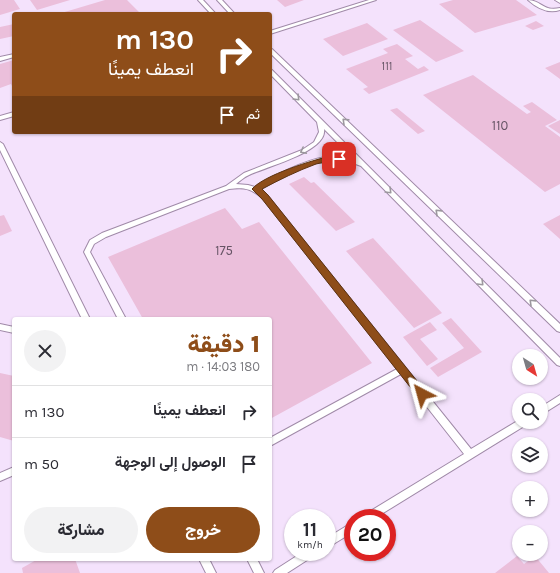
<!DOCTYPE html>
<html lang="ar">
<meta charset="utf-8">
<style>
:root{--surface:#fff;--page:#f2f2f3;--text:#2b2b33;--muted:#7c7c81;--line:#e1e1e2;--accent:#8e4d19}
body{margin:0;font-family:Karla,Vazirmatn,sans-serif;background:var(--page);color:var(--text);direction:rtl;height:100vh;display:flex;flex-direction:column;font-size:15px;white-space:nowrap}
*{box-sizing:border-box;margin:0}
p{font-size:13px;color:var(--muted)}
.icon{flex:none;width:22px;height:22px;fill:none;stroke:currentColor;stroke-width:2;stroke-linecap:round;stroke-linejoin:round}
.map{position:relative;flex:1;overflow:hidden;direction:ltr}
.panel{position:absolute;left:12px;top:317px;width:260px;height:244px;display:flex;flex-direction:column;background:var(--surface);border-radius:4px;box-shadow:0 1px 3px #0004;direction:rtl}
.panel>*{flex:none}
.guide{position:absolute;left:12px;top:12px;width:260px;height:122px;border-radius:4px;box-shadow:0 1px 3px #0004;direction:rtl;background:#8e4d19;color:#fff;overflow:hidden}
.needle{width:26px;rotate:143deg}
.buttons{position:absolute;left:512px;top:349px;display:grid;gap:8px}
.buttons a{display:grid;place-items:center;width:36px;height:36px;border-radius:50%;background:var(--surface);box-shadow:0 1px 3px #0004;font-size:20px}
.speed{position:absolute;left:284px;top:509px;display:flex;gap:8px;font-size:20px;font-weight:700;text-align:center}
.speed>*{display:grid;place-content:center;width:52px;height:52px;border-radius:50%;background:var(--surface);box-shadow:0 1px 3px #0004;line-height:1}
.speed small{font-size:10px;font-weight:400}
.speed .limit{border:6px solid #d22;background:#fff;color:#111}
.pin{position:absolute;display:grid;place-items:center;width:34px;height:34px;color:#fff;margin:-17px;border-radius:8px;box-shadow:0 2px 6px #0006}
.me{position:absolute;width:44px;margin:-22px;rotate:321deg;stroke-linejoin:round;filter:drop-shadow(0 0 3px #0008)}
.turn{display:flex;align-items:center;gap:14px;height:84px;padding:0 12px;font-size:18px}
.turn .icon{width:52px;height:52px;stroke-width:2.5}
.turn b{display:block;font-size:28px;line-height:34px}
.then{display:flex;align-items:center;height:38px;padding:0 12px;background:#0003;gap:8px;font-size:15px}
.round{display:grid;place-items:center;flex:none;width:42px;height:42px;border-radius:21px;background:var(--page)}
.summary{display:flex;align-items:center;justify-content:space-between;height:68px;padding:0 12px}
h1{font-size:24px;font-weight:800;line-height:30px;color:var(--accent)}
.primary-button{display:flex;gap:8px;margin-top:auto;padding:8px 12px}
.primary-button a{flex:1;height:46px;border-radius:24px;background:var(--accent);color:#fff;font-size:16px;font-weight:800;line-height:46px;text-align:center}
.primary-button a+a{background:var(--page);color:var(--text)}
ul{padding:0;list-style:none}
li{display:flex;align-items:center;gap:12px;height:52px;padding:0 12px;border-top:1px solid var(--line)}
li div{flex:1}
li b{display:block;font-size:15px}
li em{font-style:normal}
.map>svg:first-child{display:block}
.building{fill:#ebbfdb}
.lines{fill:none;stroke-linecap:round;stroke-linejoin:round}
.lane-casing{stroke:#a08aa8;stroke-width:2}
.lane{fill:#fff;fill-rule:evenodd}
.oneway{stroke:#9c989e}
.route{fill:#8e4d19;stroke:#5c3210}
.labels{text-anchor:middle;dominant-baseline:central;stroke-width:3;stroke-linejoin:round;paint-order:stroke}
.far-number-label{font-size:11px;fill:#665465}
.number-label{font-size:13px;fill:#665465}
</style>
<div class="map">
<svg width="560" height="573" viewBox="0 0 560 573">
<rect width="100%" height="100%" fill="#f4e2fc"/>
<path class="building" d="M0 0H14L20 9 0 15Z
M30 0H70L37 10Z
M105 0H127L141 14H58Z
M277 0H304L285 7Z
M453 0H516L537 15 475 33 439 4Z
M420 20 464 51 436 62 393 30Z
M536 21 544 26 533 30 525 26Z
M367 23 388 39 343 56 323 39Z
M14 24V36L0 39V27Z
M397 44 413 56 405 59 418 69 424 66 429 70 369 94 363 89 368 87 346 69 388 53 383 49Z
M14 60V90L11 84 0 88V64Z
M560 62V79L545 68Z
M473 75 527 114 531 112 523 106 532 102 557 120 545 126 560 137V184L545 192 423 95Z
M397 108 425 131 418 134 390 110Z
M560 120V134L548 126Z
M304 177 311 183 314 182 355 222 336 231 289 184Z
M225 208 242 229 259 222 372 363 270 419V319H143L108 257Z
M4 215 12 231 0 236V216Z
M560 215V239L543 224Z
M373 238 442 313 414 328 346 251Z
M451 318 482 352 438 377 430 368 464 348 442 323Z
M430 322 437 330 420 339 438 359 427 366 403 337Z
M0 373 14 376V441L0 437Z
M517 556 524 564 535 556 549 573H495Z
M38 559H75L80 573H23L22 568Z"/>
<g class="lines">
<g class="lane-casing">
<path id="lane" d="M198 0H203L216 14H211Z
M217 0H222L235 14H230Z
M369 0H376L270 34V31Z
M528 0C541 0 543 12 560 8V10C548 14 537 8 528 0Z
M555 0H560V3Z
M270 49H272L560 324V332L557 331 270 53Z
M14 54V57L0 61V57Z
M270 69 272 70 560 358V366L557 365 361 166C353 163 345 160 337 160 314 159 279 178 260 190L267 195 471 449 519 420V422H527L526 425 375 518H362L364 515 464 454 401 374 270 446V438L397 369 263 199C251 188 244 187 229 189L106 237 94 244 90 252 126 319H118L84 252 90 240 102 233 226 186 244 173 302 150 314 142 319 132 317 122 270 74ZM324 129 354 159C347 157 340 155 333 156 307 158 277 174 255 187L248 185 236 184C240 181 244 177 249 175 265 167 328 152 324 129Z
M14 112V116L0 120V116Z
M0 142 3 144 90 319H82L0 150Z
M0 324 14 327V333L0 330Z
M560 395V403L541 415V407Z
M14 467V475L0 481V473Z
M353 522V532L327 548V538Z
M303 552H317L315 555 287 573H273L275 570Z
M199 559H209L216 573H206Z
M247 559H257L264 573H254Z"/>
</g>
<use href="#lane" class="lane"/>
</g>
<defs><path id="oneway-chevron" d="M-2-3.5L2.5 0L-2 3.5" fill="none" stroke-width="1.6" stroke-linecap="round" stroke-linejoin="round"/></defs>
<g class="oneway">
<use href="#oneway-chevron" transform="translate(297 98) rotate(45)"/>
<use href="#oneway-chevron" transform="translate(345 121) rotate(-136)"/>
<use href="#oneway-chevron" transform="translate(303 151) rotate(152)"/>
<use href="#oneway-chevron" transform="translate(389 191) rotate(45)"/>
<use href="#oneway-chevron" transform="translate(438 212) rotate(-136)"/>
<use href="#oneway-chevron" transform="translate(481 283) rotate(45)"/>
<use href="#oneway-chevron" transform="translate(532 302) rotate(-136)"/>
</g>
<path class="route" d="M331 156H339L343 159C339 162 323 162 316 164 297 171 279 180 262 189L268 195 425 391 427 394 425 397 422 399 418 397 262 199 252 189C264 175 313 160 331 156Z"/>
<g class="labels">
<g class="far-number-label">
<text x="387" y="66">111</text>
</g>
<g class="number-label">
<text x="500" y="125">110</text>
<text x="224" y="250">175</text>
</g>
</g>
</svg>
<div class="buttons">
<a><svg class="needle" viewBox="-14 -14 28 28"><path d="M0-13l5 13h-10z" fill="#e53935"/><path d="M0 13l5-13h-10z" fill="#7c7c81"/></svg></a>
<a><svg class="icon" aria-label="search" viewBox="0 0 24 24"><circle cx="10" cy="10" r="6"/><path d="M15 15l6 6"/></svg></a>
<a><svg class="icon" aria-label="layers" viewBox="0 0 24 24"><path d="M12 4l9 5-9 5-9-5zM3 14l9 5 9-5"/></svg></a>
<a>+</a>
<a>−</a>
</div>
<div class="speed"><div>11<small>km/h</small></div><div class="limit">20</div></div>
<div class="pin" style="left:339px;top:159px;background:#d93025"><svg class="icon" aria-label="arrive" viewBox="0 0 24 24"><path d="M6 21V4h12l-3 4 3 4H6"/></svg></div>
<svg class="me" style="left:422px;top:394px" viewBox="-20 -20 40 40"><path d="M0-17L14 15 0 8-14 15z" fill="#8e4d19" stroke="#fff" stroke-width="4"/></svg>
<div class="guide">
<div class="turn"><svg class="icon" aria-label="right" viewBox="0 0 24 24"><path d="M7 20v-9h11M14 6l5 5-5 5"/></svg><div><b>130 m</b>انعطف يمينًا</div></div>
<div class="then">ثم<svg class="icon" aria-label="arrive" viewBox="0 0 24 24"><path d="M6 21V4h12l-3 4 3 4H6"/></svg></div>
</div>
<section class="panel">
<div class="summary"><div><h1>1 دقيقة</h1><p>180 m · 14:03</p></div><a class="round"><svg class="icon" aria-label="close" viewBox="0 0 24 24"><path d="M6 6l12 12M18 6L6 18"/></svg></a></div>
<ul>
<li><svg class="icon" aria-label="right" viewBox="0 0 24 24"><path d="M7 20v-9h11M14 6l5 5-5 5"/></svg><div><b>انعطف يمينًا</b></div><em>130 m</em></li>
<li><svg class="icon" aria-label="arrive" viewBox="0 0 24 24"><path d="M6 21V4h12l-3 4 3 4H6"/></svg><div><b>الوصول إلى الوجهة</b></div><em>50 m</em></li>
</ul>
<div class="primary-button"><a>خروج</a><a>مشاركة</a></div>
</section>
</div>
